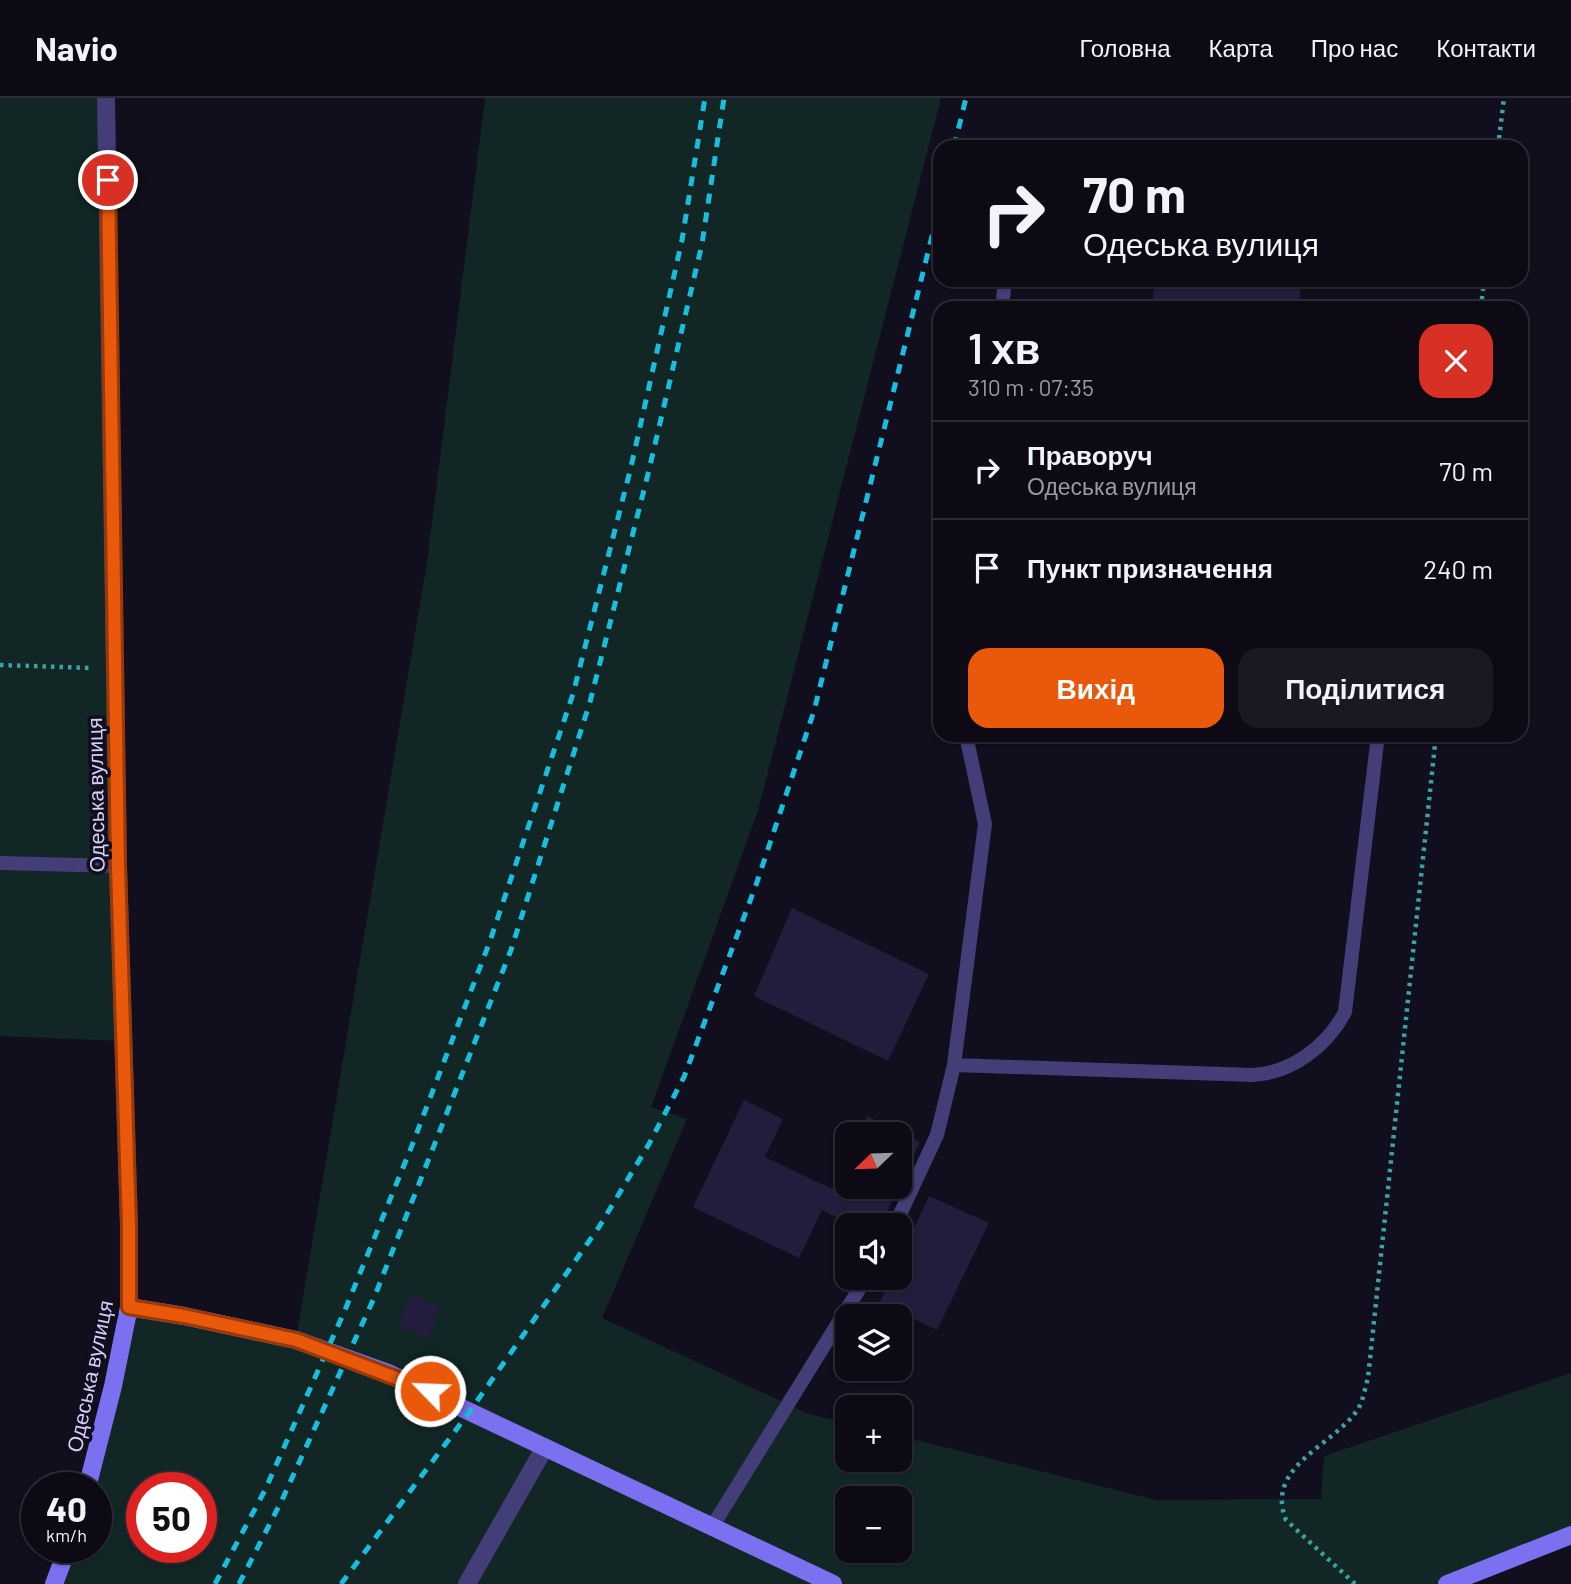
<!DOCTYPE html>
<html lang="uk">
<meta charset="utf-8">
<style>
:root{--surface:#0d0a16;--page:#1b1823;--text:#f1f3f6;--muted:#9a9aa1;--line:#2d2b35;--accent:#ea580c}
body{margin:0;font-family:Barlow,sans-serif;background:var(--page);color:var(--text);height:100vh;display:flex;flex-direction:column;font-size:26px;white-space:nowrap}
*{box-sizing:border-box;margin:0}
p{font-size:23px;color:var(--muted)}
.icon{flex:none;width:38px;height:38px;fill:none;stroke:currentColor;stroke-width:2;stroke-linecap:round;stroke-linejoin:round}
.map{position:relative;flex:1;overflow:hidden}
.side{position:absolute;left:933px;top:203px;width:595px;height:441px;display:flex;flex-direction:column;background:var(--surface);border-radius:21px;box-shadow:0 2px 5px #0004,0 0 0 2px var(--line)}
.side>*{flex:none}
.guide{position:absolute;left:933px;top:42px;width:595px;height:147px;border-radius:21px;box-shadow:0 2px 5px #0004,0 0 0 2px var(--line);background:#0d0a16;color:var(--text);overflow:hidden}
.needle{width:46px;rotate:247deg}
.tools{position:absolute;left:835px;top:1024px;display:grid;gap:14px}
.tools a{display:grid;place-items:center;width:77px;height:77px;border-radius:14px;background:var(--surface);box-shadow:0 2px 5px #0004,0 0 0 2px var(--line);font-size:35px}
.speed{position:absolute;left:21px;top:1374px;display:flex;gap:14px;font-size:35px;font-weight:700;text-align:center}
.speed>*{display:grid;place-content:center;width:91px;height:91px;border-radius:50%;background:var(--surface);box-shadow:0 2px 5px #0004,0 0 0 2px var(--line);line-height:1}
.speed small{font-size:18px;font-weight:400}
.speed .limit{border:10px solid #d22;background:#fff;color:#111}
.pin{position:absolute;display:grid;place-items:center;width:60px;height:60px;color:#fff;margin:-30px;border:4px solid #fff;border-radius:50%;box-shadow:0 2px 7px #0007}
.me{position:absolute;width:77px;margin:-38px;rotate:294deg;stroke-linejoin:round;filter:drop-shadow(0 0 5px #0008)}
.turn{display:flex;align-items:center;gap:24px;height:147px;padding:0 35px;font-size:32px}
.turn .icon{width:91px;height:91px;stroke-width:2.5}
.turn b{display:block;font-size:49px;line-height:60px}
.round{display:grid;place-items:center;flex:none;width:74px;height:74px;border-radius:21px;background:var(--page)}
.summary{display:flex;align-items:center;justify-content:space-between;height:119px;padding:0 35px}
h1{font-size:42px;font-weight:600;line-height:52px}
.cta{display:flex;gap:14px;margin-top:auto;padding:14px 35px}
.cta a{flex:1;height:80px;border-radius:21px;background:var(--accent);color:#fff;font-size:28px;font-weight:600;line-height:80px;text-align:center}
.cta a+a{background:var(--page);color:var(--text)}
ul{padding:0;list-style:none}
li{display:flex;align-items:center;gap:21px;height:98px;padding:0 35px;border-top:2px solid var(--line)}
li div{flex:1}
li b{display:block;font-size:26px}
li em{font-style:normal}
header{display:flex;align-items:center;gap:42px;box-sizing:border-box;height:98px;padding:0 35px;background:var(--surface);border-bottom:2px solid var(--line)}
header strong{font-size:33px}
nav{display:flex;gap:38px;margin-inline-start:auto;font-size:24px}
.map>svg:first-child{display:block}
.green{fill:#122626;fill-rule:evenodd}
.building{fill:#241c3c}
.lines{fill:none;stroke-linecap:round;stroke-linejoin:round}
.path{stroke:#39a3a3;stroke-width:4.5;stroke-dasharray:3.5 5;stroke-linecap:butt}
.service{stroke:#433e77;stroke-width:14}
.minor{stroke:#433e77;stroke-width:18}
.tertiary{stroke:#433e77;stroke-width:18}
.secondary{stroke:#7a70f0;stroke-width:18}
.rail{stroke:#17bedd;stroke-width:5;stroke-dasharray:10 9;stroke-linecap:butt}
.route-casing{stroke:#983908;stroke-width:18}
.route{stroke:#ea580c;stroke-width:12}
.labels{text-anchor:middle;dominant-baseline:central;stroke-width:7;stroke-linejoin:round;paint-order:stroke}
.street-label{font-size:21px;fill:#d6cffa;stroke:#110e1d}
</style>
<header>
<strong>Navio</strong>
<nav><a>Головна</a><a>Карта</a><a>Про нас</a><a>Контакти</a></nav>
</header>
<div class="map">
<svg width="1571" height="1486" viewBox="0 0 1571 1486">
<rect width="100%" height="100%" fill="#110e1d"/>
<path class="green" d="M0 0H106L122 943 0 938Z
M485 0H941L758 713 651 1009 687 1021 602 1220 809 1316 847 1325V1362H900V1338L1156 1402 1321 1401 1324 1358 1571 1275V1437L1447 1486H54L68 1449H96V1390L87 1389 129 1209 296 1241 427 464ZM142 1390H201V1449H142ZM847 1400H900V1452H847Z"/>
<path class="building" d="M1155 182H1301L1299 210H1152Z
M792 810 929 876 888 963 754 898Z
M744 1002 783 1021 765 1059 832 1091 847 1060V1088H899L881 1127H852L822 1112 799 1160 693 1109Z
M867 1018 920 1044 900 1088V1036H858Z
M929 1098 989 1125 937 1232 880 1204 891 1180H900V1161Z
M411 1197 440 1209 428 1240 398 1228Z"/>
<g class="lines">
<path class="path" d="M1498 49 1504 0
M1481 210 1484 182
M0 567 91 570
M1355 1486 1286 1422C1264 1368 1335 1347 1358 1311 1363 1303 1365 1290 1368 1280L1436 637"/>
<path class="service" d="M1002 210 1005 182
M0 765 118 768
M954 967 1252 977C1292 975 1327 948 1345 914L1378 637
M895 1127 937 1037 954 967 985 726 966 637
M712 1429 866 1180"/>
<path class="minor" d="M467 1486 545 1349"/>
<path class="tertiary" d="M106 0 118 768 129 1128V1209"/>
<path class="secondary" d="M87 1390 113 1288 129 1209 184 1218 296 1242 388 1275 833 1486
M54 1486 68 1449
M1447 1486 1571 1437"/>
<path class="rail" d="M954 49 966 0
M215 1486 265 1392 345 1212 411 1050 490 843 573 596 631 369 682 142 705 0
M239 1486 282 1402 374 1200 511 852 590 604 649 372 702 146 724 0
M341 1486 470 1313 599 1129 649 1046 684 979 756 787 814 613 940 106"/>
</g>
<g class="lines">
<g class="route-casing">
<path id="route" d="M108 82 118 768 129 1128V1209L184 1218 296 1242 430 1293"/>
</g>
<use href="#route" class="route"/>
</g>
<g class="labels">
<g class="street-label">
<text transform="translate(95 697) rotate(-91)">Одеська вулиця</text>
<text transform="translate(89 1278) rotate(-78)">Одеська вулиця</text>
</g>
</g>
</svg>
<div class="tools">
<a><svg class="needle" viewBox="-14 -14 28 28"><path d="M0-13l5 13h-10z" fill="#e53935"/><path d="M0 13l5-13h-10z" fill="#9a9aa1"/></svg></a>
<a><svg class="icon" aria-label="sound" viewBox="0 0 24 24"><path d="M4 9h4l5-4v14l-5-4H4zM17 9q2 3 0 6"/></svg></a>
<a><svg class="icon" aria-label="layers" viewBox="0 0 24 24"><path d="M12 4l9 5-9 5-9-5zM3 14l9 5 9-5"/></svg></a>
<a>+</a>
<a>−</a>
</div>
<div class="speed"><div>40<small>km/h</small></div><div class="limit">50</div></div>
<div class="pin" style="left:108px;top:82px;background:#d93025"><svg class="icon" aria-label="arrive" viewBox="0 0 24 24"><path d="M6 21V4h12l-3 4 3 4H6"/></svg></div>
<svg class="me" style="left:430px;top:1293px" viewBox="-20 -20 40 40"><circle r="17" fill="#ea580c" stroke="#fff" stroke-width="3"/><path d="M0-11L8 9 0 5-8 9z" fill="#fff"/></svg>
<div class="guide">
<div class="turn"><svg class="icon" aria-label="right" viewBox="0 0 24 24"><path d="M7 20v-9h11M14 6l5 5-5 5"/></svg><div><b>70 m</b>Одеська вулиця</div></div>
</div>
<section class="side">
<div class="summary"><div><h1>1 хв</h1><p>310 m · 07:35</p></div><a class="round" style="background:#d93025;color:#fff"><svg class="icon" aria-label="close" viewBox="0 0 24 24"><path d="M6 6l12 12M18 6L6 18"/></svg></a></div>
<ul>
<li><svg class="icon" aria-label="right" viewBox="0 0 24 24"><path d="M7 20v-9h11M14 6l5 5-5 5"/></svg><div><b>Праворуч</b><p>Одеська вулиця</p></div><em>70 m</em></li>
<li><svg class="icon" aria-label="arrive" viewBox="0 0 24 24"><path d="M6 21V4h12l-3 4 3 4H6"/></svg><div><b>Пункт призначення</b></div><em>240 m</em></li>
</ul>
<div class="cta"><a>Вихід</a><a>Поділитися</a></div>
</section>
</div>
